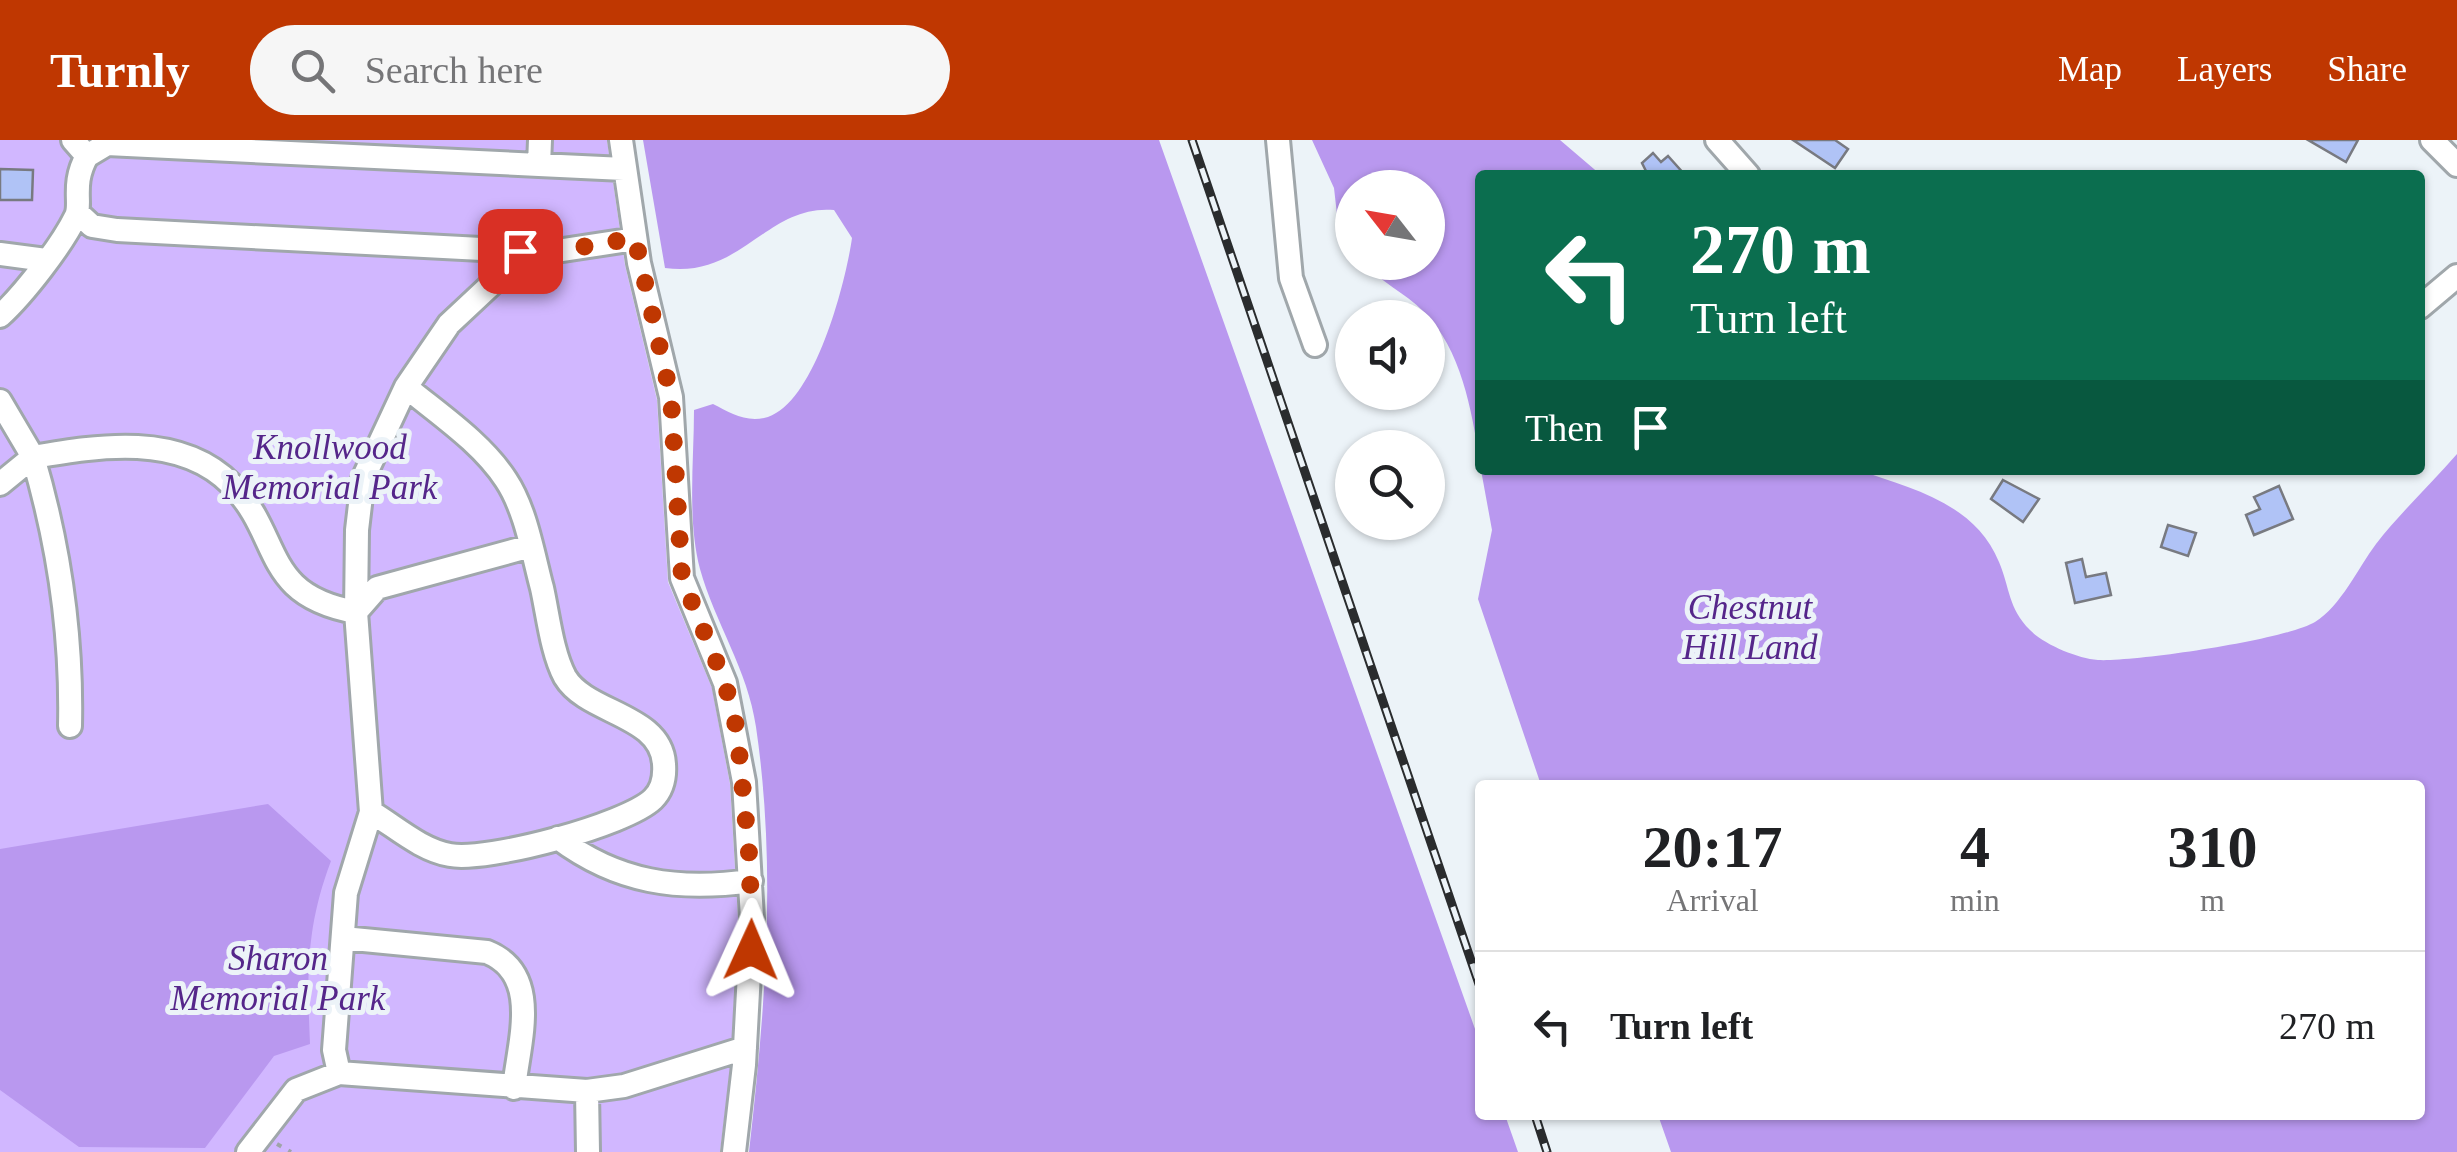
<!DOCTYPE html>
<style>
:root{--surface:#fff;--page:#f6f6f6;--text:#202124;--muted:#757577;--line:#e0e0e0;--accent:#bf3701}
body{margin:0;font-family:"Times New Roman",serif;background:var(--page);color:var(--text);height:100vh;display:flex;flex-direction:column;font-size:38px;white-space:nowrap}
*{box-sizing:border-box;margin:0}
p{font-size:32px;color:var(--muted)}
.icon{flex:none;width:55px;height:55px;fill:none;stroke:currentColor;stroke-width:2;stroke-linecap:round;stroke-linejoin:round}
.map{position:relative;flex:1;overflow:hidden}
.drawer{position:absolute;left:1475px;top:640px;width:950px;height:340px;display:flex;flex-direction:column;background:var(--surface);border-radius:10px;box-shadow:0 2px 8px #0004}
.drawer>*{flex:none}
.top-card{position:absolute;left:1475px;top:30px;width:950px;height:305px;border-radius:10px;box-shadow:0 2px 8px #0004;background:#0b6e4f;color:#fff;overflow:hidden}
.needle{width:65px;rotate:301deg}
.fabs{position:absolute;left:1335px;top:30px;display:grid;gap:20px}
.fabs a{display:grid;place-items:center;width:110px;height:110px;border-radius:50%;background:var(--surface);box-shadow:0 2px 8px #0004;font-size:50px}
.pin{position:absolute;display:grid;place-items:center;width:85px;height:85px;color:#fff;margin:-42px;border-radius:20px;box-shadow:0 5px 15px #0006}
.me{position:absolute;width:110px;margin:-55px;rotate:1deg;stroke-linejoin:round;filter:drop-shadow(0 0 8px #0008)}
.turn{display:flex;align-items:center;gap:35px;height:210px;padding:0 50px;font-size:45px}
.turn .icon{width:130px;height:130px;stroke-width:2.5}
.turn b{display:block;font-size:70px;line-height:85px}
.then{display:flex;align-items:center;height:95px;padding:0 50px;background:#0003;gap:20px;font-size:38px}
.eta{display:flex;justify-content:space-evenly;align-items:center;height:170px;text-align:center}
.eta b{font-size:60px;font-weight:700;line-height:70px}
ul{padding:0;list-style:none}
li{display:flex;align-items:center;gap:30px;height:150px;padding:0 50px;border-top:2px solid var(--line)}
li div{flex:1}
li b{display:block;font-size:38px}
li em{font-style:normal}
header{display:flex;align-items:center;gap:60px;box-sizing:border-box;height:140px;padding:0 50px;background:var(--accent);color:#fff}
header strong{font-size:48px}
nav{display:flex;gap:55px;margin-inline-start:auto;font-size:35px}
.search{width:700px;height:90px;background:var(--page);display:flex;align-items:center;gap:25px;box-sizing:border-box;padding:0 35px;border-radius:55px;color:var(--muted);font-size:38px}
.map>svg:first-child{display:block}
.green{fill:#d1b7ff}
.forest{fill:#b998ef}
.building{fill:#b0c3f6;stroke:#787a81;stroke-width:2.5}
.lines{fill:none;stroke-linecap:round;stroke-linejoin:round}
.minor-casing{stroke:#a0a7ab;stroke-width:28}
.path{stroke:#9fa4a8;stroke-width:4;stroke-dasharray:5 8;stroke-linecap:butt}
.minor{stroke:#fff;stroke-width:22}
.rail-casing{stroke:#2a2c2e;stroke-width:9}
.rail{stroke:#ecf3f8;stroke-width:5;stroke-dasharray:15;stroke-linecap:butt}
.route{stroke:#bf3701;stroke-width:18;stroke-dasharray:0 32.4}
.labels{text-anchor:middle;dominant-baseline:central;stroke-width:10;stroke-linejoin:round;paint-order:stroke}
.park-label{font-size:35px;font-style:italic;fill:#55268a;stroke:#ecf3f8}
</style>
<header>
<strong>Turnly</strong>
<div class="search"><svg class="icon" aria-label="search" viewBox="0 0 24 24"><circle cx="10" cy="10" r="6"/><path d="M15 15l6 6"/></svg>Search here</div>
<nav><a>Map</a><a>Layers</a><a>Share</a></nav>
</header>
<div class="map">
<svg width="2457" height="1012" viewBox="0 0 2457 1012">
<rect width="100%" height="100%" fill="#ecf3f8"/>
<path class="green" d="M0 0H607L625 125 657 260 668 442 712 548 730 644 738 778 731 924 720 1012H0Z"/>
<path class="forest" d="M643 0H1159L1480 903V975H1505L1518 1012H749C765 870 777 730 756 587 748 530 715 483 700 429 687 379 694 321 694 270L713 264C729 272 744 282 764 278 814 268 846 141 852 98L834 70C767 64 741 139 665 128Z
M1312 0H1560L1601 35H1480V321C1471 269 1462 210 1423 171 1405 153 1381 142 1363 123L1428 122V48H1352V112L1340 101 1334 48Z
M2457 314V1012H1671L1658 975H2420V645H1541L1478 459 1492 390 1481 330H1858C1911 348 1975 363 1999 422 2010 448 2008 468 2030 490 2045 505 2077 518 2098 520 2135 522 2285 500 2315 482 2341 466 2358 428 2376 404 2400 373 2431 344 2457 314Z
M268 664 331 721C306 787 307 834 310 904L274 916 205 1008 79 1007 0 950V709Z"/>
<path class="building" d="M1793 0H1835L1848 9 1835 28Z
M2308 0H2358L2346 22Z
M1653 13 1661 22 1668 16 1685 35H1648L1642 23Z
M0 29 33 30 32 60H0Z
M2003 340 2039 359 2023 382 1991 359Z
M2279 346 2293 379 2254 395 2246 375 2260 369 2254 357Z
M2168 385 2196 393 2188 416 2161 407Z
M2082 419 2086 437 2106 433 2111 455 2075 463 2066 423Z"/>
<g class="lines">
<g class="minor-casing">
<path id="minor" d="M540 0 539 25 624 29
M621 0 639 123 671 257 682 438 725 543 744 642 752 778 744 925 734 1012
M1278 0 1291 138 1315 205
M1717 0 1748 35
M2432 0 2457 25
M87 16 107 4 539 25
M78 73 92 86 117 90 520 111 563 110 635 99
M0 114 46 120
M2420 167 2457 136
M0 176C24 154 62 105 76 76 82 64 71 44 87 16L73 0
M406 247 449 184 511 126 520 111
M0 261 33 317 0 344
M70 586C72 494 59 405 33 317 98 306 180 292 232 345 283 398 261 455 356 472L371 672 346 753 334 910 339 933
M371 672C396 687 421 710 450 715 487 722 626 685 653 659 662 650 665 637 664 624 661 574 587 574 565 537 552 513 548 475 542 448 533 415 526 370 506 340 482 303 440 275 406 247L363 339 357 390 356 472 377 448 531 406
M558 698C618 743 678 751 751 741
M343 798 487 812C542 834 519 901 514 948
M587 951 624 946 745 908
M248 1012 296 950 339 933 587 951 588 1012"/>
</g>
<path class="path" d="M277 1004 291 1012"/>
<use href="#minor" class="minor"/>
<g class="rail-casing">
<path id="rail" d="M1192 0 1480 847
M1535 975 1547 1012"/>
</g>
<use href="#rail" class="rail"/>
</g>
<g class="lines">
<path class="route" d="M520 111 563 110 635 98 671 257 682 438 725 543 737 590 750 723 751 810"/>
</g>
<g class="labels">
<g class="park-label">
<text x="330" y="307">Knollwood<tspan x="330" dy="40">Memorial Park</tspan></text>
<text x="1750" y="467">Chestnut<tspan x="1750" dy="40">Hill Land</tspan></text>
<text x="278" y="818">Sharon<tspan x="278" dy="40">Memorial Park</tspan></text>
</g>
</g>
</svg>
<div class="fabs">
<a><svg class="needle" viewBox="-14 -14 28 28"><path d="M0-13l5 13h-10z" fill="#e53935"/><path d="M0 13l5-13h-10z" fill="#757577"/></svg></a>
<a><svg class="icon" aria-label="sound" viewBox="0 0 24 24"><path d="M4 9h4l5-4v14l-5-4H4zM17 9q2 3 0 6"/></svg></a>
<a><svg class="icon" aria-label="search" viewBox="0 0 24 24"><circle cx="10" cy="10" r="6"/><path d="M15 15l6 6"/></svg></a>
</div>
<div class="pin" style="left:520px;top:111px;background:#d93025"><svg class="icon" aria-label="arrive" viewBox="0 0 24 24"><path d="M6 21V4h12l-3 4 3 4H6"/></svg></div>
<svg class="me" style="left:751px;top:810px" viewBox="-20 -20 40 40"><path d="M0-17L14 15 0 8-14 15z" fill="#bf3701" stroke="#fff" stroke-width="4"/></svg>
<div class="top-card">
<div class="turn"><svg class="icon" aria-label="left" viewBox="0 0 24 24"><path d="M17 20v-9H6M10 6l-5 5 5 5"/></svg><div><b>270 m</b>Turn left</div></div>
<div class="then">Then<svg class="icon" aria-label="arrive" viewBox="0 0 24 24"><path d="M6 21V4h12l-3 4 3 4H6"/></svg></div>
</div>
<section class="drawer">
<div class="eta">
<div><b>20:17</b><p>Arrival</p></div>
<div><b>4</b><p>min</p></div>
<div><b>310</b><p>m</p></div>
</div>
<ul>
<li><svg class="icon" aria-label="left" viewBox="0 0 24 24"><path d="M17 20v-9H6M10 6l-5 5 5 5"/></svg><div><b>Turn left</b></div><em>270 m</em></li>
</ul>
</section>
</div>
